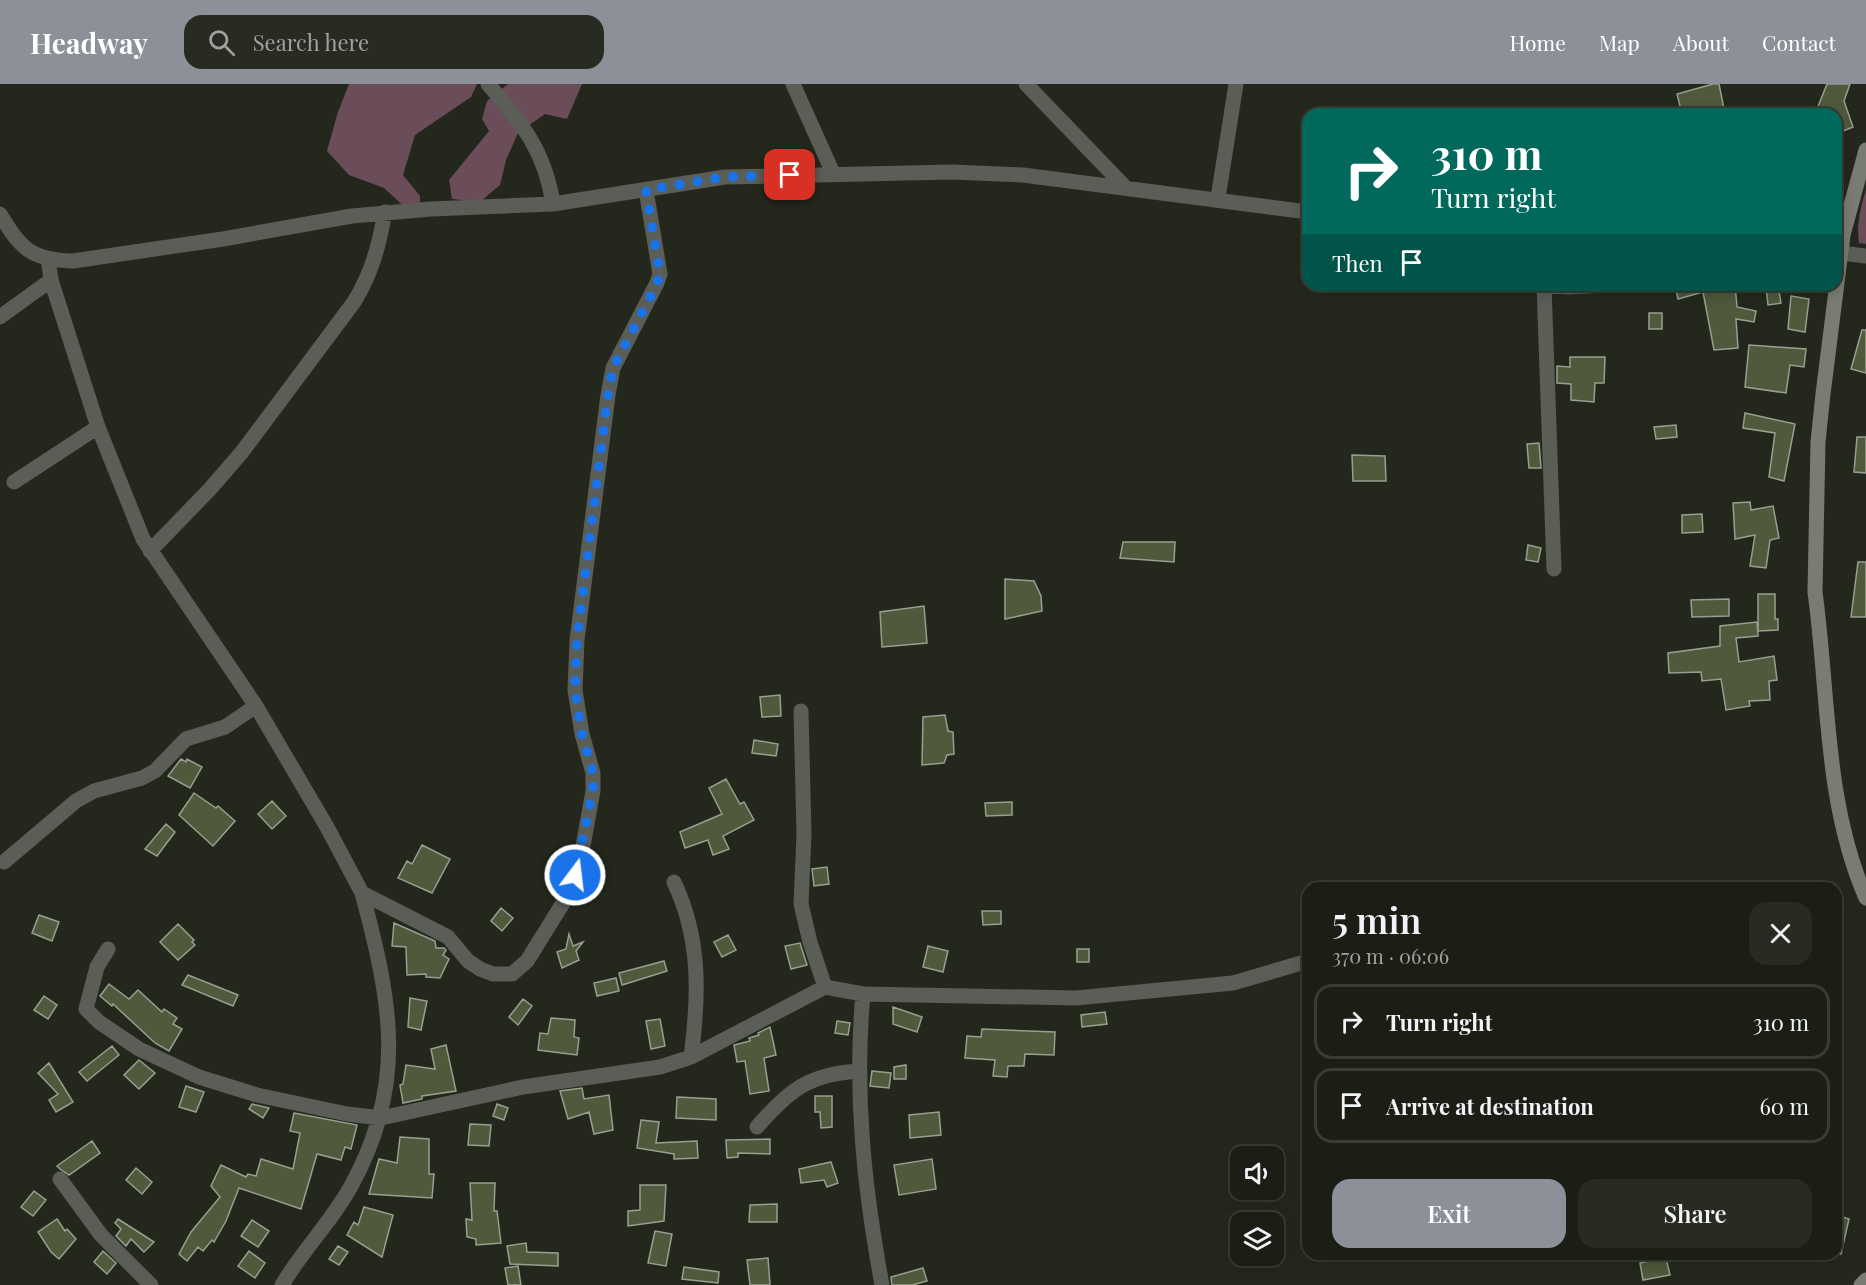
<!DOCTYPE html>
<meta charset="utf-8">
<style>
:root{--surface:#1b1e15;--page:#282b22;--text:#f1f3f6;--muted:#a0a2a0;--line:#393c34;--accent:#8c9099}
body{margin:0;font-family:"Playfair Display",serif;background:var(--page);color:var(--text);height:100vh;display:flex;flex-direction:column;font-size:22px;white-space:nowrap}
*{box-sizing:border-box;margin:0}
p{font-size:20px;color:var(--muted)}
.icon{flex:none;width:33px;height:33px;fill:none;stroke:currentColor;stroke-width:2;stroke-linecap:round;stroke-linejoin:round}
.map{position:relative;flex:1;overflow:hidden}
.details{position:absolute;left:1302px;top:798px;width:540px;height:378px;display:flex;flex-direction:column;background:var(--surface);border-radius:18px;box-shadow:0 3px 15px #0003,0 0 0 2px var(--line)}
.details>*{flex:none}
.banner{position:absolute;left:1302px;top:24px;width:540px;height:183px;border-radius:18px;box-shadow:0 3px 15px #0003,0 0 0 2px var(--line);background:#00695c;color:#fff;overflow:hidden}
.buttons{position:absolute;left:1230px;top:1062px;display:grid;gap:12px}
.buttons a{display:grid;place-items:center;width:54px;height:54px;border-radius:12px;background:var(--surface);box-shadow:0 3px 15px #0003,0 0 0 2px var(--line);font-size:30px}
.pin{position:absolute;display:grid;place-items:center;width:51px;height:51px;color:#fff;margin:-26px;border-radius:12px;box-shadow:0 3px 9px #0006}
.me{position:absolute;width:66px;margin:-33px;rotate:15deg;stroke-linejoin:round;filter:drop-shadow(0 0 4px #0008)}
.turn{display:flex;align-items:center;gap:21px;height:126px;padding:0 30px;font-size:27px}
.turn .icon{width:78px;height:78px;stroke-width:2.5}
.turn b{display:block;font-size:42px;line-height:51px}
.then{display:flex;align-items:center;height:57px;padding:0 30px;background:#0003;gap:12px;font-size:22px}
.round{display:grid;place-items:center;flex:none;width:63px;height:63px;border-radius:18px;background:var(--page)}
.summary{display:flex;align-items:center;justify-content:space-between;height:102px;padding:0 30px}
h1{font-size:36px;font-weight:600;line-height:45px}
.cta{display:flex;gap:12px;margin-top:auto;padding:12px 30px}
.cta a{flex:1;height:69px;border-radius:18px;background:var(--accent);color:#fff;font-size:24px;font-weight:600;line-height:69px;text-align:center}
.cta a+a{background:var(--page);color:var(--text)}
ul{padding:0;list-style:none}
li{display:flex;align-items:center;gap:18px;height:75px;margin:0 12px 9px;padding:0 18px;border:3px solid var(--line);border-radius:18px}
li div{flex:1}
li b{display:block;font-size:22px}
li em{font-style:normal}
header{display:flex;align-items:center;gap:36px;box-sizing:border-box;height:84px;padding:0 30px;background:var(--accent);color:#fff}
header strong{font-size:28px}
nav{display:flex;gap:33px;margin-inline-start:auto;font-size:21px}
.search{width:420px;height:54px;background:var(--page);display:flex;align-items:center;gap:15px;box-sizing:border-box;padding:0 21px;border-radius:18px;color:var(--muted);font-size:22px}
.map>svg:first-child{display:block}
.forest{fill:#6b4c59}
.building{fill:#4f593c;stroke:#999f90;stroke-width:1.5}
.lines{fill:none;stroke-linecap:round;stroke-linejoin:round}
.minor{stroke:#5b5d57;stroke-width:15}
.tertiary{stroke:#5b5d57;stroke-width:15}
.secondary{stroke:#797c73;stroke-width:15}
.route{stroke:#1a73e8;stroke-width:10;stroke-dasharray:0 18}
</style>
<header>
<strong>Headway</strong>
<div class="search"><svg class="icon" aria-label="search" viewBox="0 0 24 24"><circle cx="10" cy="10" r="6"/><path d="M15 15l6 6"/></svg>Search here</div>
<nav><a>Home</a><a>Map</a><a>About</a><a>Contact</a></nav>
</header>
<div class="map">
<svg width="1866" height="1201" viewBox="0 0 1866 1201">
<rect width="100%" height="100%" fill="#24281c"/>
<path class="forest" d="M349 0H477L471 13 415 51 403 91 420 112V123L408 126 384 104 349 91 327 67 338 28Z
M508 0H582L567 35 545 30 518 49 506 76 500 101 480 118 452 115 449 96 489 47 482 35 487 17Z
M1866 105V160L1859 159C1856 140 1861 123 1866 105Z"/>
<path class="building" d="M1713 0H1719L1725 30H1682L1677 10Z
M1827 0H1850L1844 17 1853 43 1836 50V30H1815Z
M1675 201H1735L1737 223 1756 227 1754 238 1736 235 1738 264 1714 266 1703 208 1678 215Z
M1778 201 1781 219 1768 221 1766 203Z
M1791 212 1809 215 1805 248 1788 245Z
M1649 229H1662V245H1649Z
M1862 246H1866V289L1851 285Z
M1749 261 1806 265 1804 283 1790 281 1786 309 1745 303Z
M1570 273H1605L1604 299H1595L1594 318 1571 316V300L1557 299V282L1570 283Z
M1745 329 1795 340 1784 397 1769 393 1775 349 1743 344Z
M1676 341 1677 353 1656 355 1654 343Z
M1857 353H1866V389L1854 388Z
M1539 359 1541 384H1529L1527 360Z
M1352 371 1385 372 1386 397H1353Z
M1750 418 1751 426 1773 422 1779 454 1770 456 1766 484 1750 482 1755 451 1735 455 1733 419Z
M1702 430 1703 448 1682 449V431Z
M1123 458H1175L1174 478 1120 474Z
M1528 461 1541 464 1538 478 1526 476Z
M1858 478H1866V533H1851Z
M1005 495 1034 497 1041 512 1042 527 1005 535Z
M1758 510H1775V535H1778V546L1758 547Z
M1729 515V532L1692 533 1691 516Z
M924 522 927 559 882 563 880 528Z
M1757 538 1758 552 1736 554 1739 578 1774 572 1777 596 1769 597 1770 616 1749 617 1750 622 1726 626 1721 595 1702 597 1701 588 1669 589 1668 569 1720 562V542Z
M780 611 781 632 762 633 760 613Z
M945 631 948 647 953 648 954 670 947 671 944 679 922 681 923 633Z
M754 656 778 660 776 672 752 669Z
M181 675 186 678 187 675 202 683 190 704 168 692Z
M726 695 740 720 744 718 754 736 723 752 729 765 713 771 708 756 685 764 680 748 722 730 709 704Z
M194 709 216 724 218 722 235 737 213 762 179 731Z
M272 717 286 732 272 745 258 730Z
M1012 718V731L986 732 985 719Z
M166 740 175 748 157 772 145 765Z
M422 761 450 775 432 809 398 794 407 777 412 780Z
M827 783 829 800 814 802 812 785Z
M501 824 513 834 502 847 491 837Z
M982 827H1001V840L983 841Z
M39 831 59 838 52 857 32 849Z
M394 839 435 857 436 864H444L446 866 443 871 449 875 440 894 426 893V890L407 891 406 863 392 862Z
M178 840 194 856 192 858 195 861 178 876 160 858Z
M569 850 573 862 583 858 576 867 579 876 562 884 557 868 566 865Z
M728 851 736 866 722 873 714 858Z
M800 859 807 881 791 885 785 862Z
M928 862 948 867 943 888 923 883Z
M1077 865H1089V878H1077Z
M664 877 667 887 622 901 619 889Z
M188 891 238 911 233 922 182 901Z
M616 894 619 907 597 912 594 899Z
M109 900 129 915 138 906 162 928 164 925 177 934 173 940 182 945 169 967 155 959 113 920 112 922 100 912Z
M44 912 57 921 48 935 34 926Z
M410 914 427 917 421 946 408 943Z
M523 915 532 922 518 941 509 933Z
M893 923 922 933 917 948 893 940Z
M1105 928 1107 940 1082 943 1081 931Z
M551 934 575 936 574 953 579 954 577 971 538 966 540 949 548 950Z
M660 935 665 962 651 965 646 937Z
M837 937 850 939 848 951 835 949Z
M770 943 776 971 764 974 769 1007 750 1010 745 977 737 978 734 961 750 957 749 954 759 951 758 949Z
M982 945 1055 948 1054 971 1025 970 1024 982H1008L1007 993 993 992 995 976 965 974 967 952 981 953Z
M446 961 456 1007 422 1012V1015L403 1019 400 1001 403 1000 406 981 435 985 431 965Z
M112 962 119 971 87 997 79 988Z
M139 976 155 989 139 1005 124 991Z
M49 979 73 1018 56 1028 49 1016 58 1010 38 989Z
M906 981V995H894V983Z
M872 987 891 989 889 1004 870 1002Z
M186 1002 204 1008 196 1028 179 1023Z
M582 1004 584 1015 609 1011 613 1046 594 1050 589 1028 568 1035 560 1007Z
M815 1012H832V1043L821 1044 820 1028H815Z
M677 1013 716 1015V1036L676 1034Z
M252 1020 269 1024 263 1034 249 1025Z
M497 1020 508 1024 504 1036 493 1032Z
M939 1028 941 1051 910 1054 909 1031Z
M294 1029 357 1041 351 1065 345 1063 341 1076 317 1070 301 1125 239 1104 226 1137 214 1158 212 1156 203 1167 198 1163 187 1177 179 1170 191 1148 220 1113 211 1102 221 1081 246 1093 248 1090 256 1092 261 1075 293 1085 300 1049 290 1047Z
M641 1036 659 1038 656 1059 697 1057 698 1074 674 1075V1070L637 1064Z
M470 1040 491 1041 489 1062 468 1061Z
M400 1053 429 1055V1090H434L432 1114 369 1110 379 1075 397 1079Z
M770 1055V1070L738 1069V1073L727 1074 726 1056Z
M92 1057 100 1069 69 1091 60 1085 57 1082Z
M932 1075 936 1105 899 1111 894 1081Z
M831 1078 838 1099 827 1103 824 1096 801 1099 799 1085Z
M136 1084 152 1098 142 1110 126 1096Z
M470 1099H495L494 1127H497L501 1159 476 1161V1155L467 1153 466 1135 472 1136Z
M640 1101H666L664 1137 628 1142V1127L640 1126Z
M34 1107 46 1116 33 1132 21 1123Z
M777 1120V1138H749L750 1121Z
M364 1123 393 1131 382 1173 347 1151 354 1138 358 1141Z
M1836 1131 1849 1135 1841 1170H1836Z
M57 1135 65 1147 67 1145 76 1155 59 1175 51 1168 38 1148Z
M118 1135 154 1158 144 1168 131 1155 126 1162 116 1152 121 1145 115 1139Z
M252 1136 269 1147 258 1163 241 1152Z
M655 1147 672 1150 666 1182 648 1179Z
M526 1159 527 1168 558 1169V1182L510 1180 507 1162Z
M338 1162 348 1168 339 1181 329 1175Z
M103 1167 116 1179 107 1190 94 1178Z
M249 1167 265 1179 255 1194 238 1182Z
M768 1174 770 1201H750L747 1176Z
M1661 1174H1666L1670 1191 1643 1196 1640 1179Z
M518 1182 521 1201H508L505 1184Z
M684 1183 719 1188 718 1199 682 1195Z
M923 1184 927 1197 912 1201H892L891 1193Z"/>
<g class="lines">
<path class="minor" d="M488 0C522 39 545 67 553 120
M793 0 833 89
M1026 0 1125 103
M1218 114 1236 0
M0 130C20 164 31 176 73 177L223 155 352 132 431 125 553 120 725 93 952 88 1023 91 1308 128
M48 174 51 196 98 343 143 455 256 622 327 743 362 809 448 853 468 877 480 885 493 890H512L527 877 568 811 581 773 593 707V689L582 650 575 606 577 556 608 311 613 284 657 199 660 190 646 106
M1544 201 1554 485
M1544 201 1568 203 1604 201
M0 233 51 196
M14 398 98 343
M150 467 210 405 242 368 354 218C372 189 379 161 385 128
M801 627 804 750 801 820 810 858 825 903
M4 778 76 717 94 707 142 694 155 687 186 655 225 643 256 622
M674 798C701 855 699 912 691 973
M108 865 97 883 86 925 99 938 139 965 199 993 257 1011 347 1030 381 1034 523 1003 660 983 691 973 825 903 863 910 1076 914 1233 899 1308 877
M863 910C854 1009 864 1103 882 1201
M757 1043C789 1006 809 990 859 987
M60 1095 101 1151 151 1201
M282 1201C302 1167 331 1138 350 1104 408 1001 391 917 362 809"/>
<path class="tertiary" d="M1841 169 1866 172"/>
<path class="secondary" d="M1866 66 1843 151 1823 310 1818 358 1815 508C1829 610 1824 718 1866 814
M1861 1201 1866 1196"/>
</g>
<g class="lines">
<path class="route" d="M575 791 593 707V689L582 650 575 606 577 556 608 311 613 284 657 200 660 190 646 106 725 93 790 91"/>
</g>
</svg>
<div class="buttons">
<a><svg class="icon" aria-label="sound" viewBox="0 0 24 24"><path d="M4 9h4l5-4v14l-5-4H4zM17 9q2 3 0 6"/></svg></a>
<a><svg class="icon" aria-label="layers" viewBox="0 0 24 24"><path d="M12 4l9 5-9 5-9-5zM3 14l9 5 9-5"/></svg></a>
</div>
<div class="pin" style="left:790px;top:91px;background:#d93025"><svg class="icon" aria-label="arrive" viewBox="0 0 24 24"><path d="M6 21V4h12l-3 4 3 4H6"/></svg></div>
<svg class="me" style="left:575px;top:791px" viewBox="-20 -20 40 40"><circle r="17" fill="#1a73e8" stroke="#fff" stroke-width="3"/><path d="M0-11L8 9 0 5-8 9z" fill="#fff"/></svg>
<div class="banner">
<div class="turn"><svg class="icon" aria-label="right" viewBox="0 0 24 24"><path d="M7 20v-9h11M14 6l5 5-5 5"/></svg><div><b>310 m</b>Turn right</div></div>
<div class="then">Then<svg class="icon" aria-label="arrive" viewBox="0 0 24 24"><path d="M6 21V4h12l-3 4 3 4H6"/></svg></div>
</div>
<section class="details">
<div class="summary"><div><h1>5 min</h1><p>370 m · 06:06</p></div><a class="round"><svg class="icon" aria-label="close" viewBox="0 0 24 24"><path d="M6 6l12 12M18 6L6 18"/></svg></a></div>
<ul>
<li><svg class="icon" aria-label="right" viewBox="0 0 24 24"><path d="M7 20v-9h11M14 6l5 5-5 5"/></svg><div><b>Turn right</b></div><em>310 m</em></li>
<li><svg class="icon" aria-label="arrive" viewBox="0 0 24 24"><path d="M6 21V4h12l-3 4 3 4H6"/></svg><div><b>Arrive at destination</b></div><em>60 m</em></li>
</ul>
<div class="cta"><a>Exit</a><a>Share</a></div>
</section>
</div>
